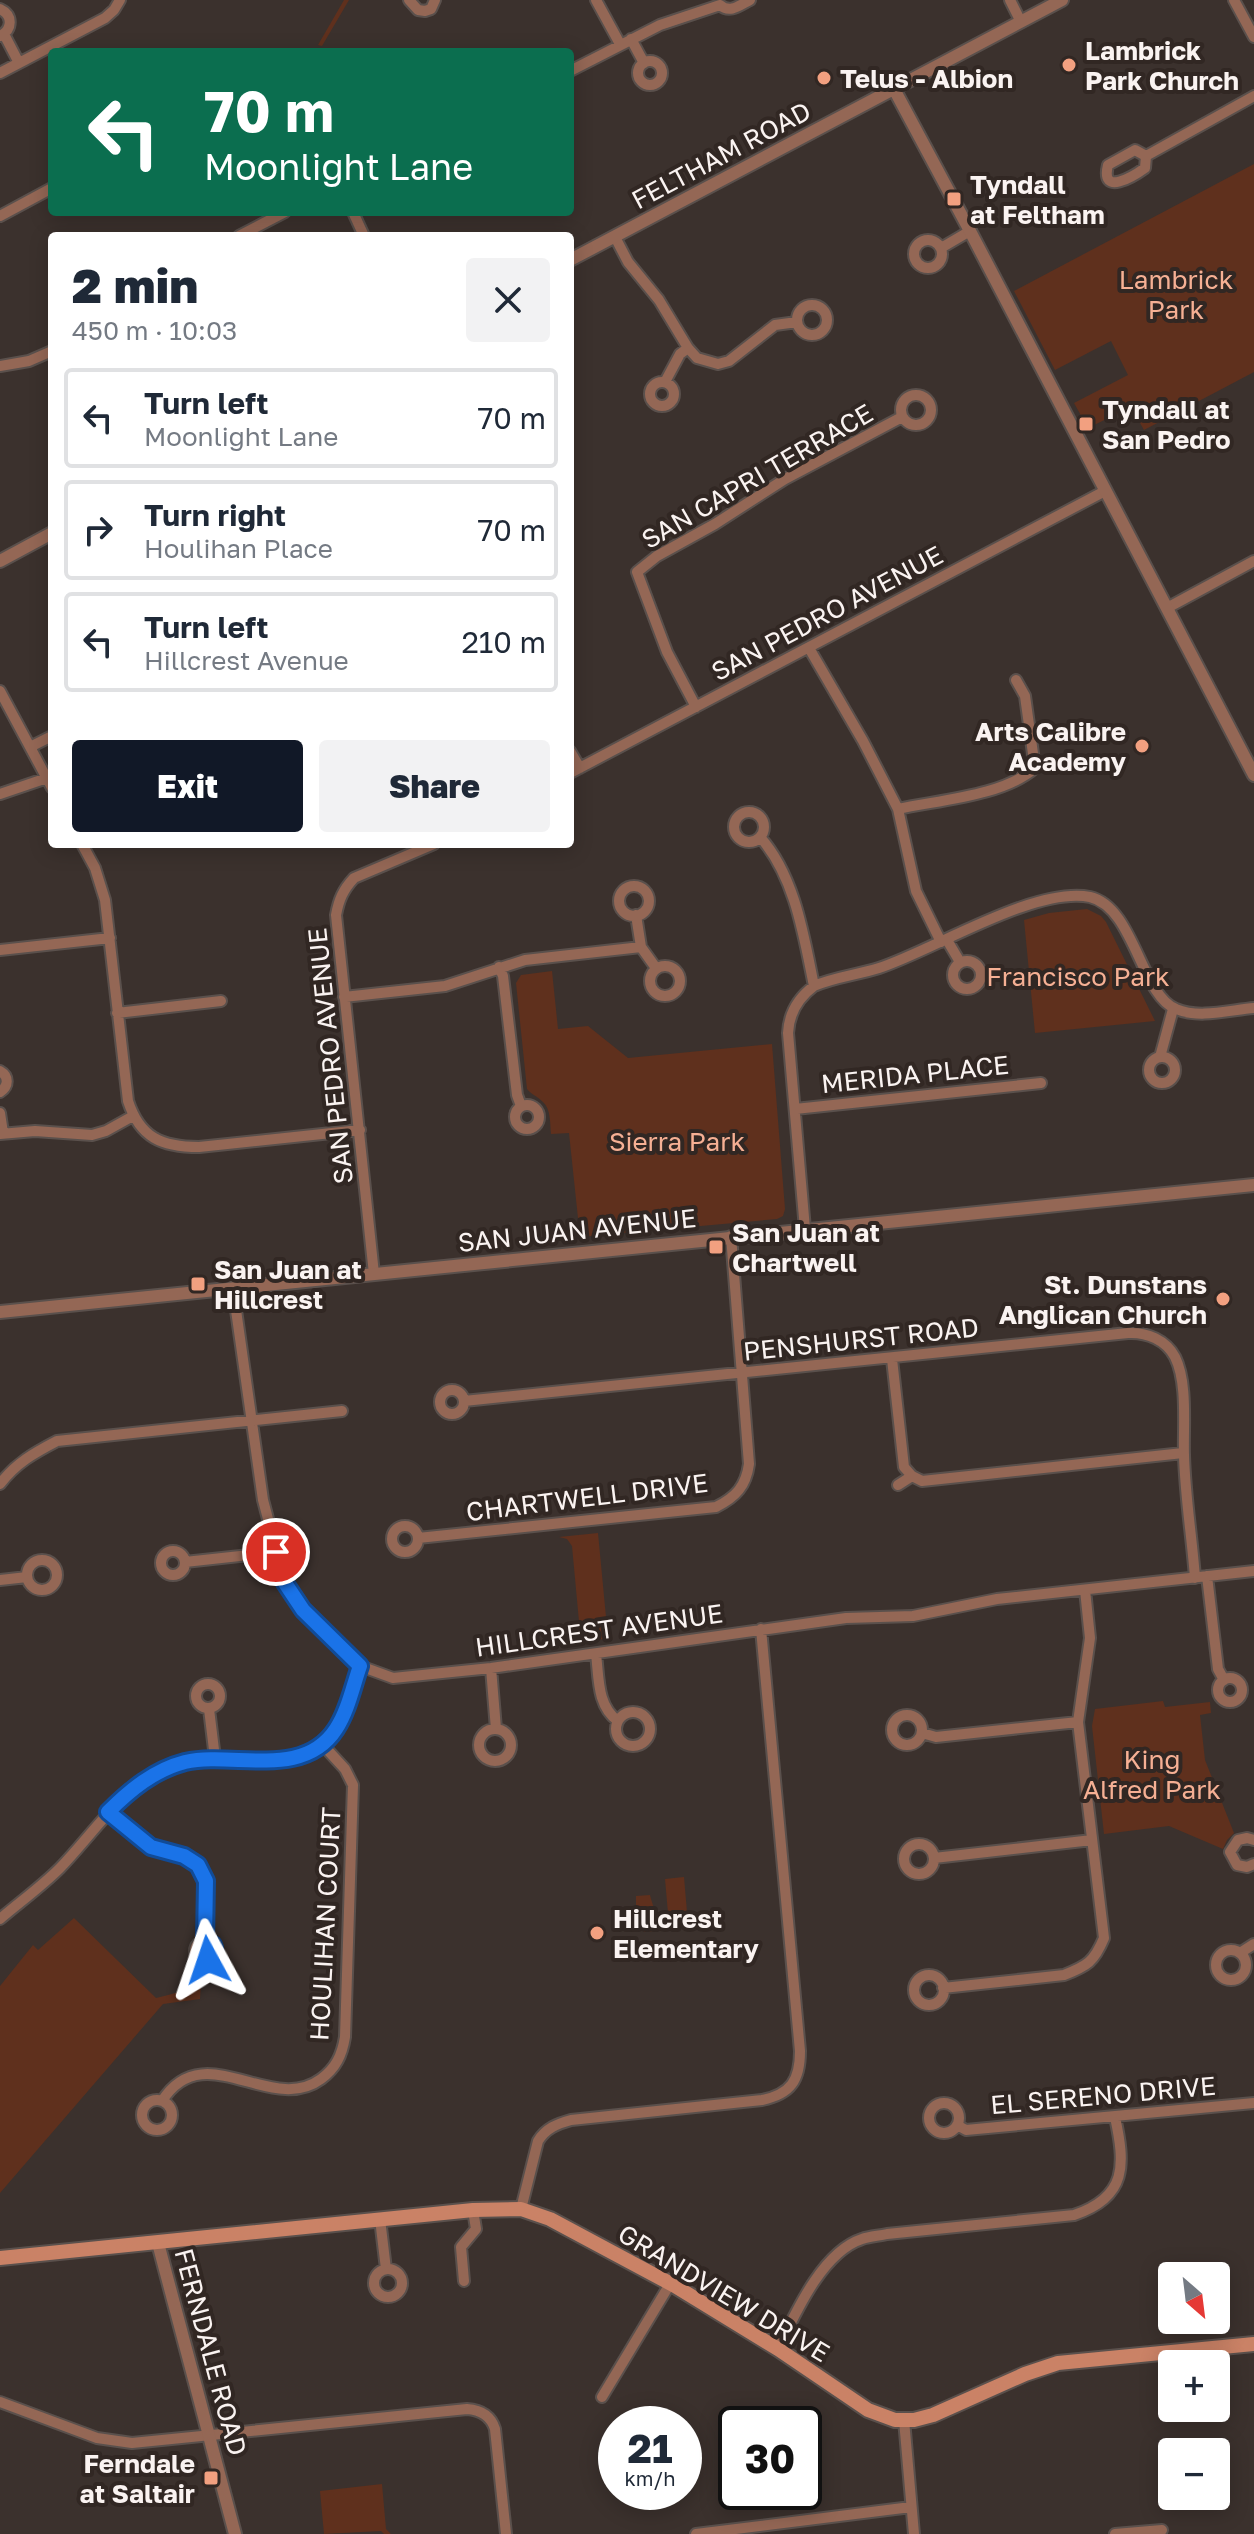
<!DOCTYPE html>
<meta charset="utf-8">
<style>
:root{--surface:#fff;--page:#f2f2f3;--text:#1f2937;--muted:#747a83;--line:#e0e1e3;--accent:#111827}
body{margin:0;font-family:"Golos Text",sans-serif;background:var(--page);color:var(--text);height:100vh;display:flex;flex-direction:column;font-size:30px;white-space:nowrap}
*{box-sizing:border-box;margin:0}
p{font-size:26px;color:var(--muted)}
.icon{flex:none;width:44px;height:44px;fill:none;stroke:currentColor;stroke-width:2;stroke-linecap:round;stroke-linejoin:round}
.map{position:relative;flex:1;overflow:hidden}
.drawer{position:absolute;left:48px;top:232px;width:526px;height:616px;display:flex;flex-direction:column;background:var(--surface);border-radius:8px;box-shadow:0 4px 20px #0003}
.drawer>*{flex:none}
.top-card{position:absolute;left:48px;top:48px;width:526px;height:168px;border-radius:8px;box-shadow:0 4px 20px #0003;background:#0b6e4f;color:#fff;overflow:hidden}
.needle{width:52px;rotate:152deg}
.controls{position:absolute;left:1158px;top:2262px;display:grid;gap:16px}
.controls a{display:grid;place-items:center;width:72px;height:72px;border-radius:8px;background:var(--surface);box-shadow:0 4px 20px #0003;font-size:40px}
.speed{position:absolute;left:598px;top:2406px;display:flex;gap:16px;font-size:40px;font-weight:700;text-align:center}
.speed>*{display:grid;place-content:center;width:104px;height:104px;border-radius:50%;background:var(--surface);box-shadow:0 4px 20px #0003;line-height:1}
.speed small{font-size:20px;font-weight:400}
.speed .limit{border:4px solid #111;border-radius:12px;background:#fff;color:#111}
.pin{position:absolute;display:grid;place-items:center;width:68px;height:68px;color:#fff;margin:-34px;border:4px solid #fff;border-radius:50%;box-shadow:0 2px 8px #0007}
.me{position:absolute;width:88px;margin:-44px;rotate:355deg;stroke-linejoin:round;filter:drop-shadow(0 0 6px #0008)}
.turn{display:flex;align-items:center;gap:28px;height:168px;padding:0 24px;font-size:36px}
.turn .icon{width:104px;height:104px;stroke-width:2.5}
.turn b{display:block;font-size:56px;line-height:68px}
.round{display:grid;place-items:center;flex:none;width:84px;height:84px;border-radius:8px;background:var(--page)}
.summary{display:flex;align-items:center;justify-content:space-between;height:136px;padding:0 24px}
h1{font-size:48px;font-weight:800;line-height:60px}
.cta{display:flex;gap:16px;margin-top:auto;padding:16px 24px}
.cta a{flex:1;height:92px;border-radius:8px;background:var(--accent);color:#fff;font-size:32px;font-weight:800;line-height:92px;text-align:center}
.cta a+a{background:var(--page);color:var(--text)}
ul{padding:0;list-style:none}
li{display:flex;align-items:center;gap:24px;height:100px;margin:0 16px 12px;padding:0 8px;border:4px solid var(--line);border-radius:8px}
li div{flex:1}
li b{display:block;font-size:30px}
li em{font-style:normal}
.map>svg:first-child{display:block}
.park{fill:#5f301d}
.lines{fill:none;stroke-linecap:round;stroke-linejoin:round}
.minor-casing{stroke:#5a504c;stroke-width:14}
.tertiary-casing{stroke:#5a504c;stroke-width:16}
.secondary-casing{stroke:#5a504c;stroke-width:18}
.minor{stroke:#946755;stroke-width:10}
.tertiary{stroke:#946755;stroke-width:12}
.secondary{stroke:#ca8266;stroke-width:14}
.route-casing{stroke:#114b97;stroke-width:20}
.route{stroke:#1a73e8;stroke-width:14}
.poi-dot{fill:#f2a080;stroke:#312723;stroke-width:3}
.labels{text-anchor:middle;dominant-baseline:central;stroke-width:8;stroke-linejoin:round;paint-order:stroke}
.poi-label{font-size:26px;font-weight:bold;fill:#faf3f1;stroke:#312723;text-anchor:start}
.street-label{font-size:26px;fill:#faf3f1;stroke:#312723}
.park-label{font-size:26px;fill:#f6b094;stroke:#312723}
</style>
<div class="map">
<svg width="1254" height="2534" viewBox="0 0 1254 2534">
<rect width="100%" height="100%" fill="#3b312d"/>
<path class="park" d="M344 0H349L322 46 318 45Z
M1254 164V372L1144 430 1131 407 1088 428 1074 403 1128 375 1111 341 1055 370 1014 291Z
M1087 909 1101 916 1106 922 1155 1021 1035 1033 1024 920 1049 913Z
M552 971 558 1029 588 1026 628 1058 772 1044 785 1209 783 1216 777 1219 580 1237 569 1133 551 1134C550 1124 551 1109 543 1102 537 1096 532 1095 527 1089L516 983 521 975Z
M598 1533 608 1638 581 1643 572 1546 567 1539 559 1537Z
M1163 1701 1165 1707 1210 1702 1211 1713 1200 1715 1205 1760 1234 1833 1227 1840 1223 1849 1169 1826 1104 1834 1092 1726 1095 1709Z
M684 1877 687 1912 668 1913 665 1879Z
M650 1895C653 1908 660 1918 654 1931L644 1932 642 1912 636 1905V1896Z
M74 1918 156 1998C179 1992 195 1992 197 1964L202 1966 200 1999 163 2004 0 2193V1986L33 1945 38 1950Z
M382 2484 386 2529 391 2534H384L381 2531 324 2534 320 2491Z"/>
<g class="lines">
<g class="minor-casing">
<path id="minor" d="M409 0 418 10 425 11 431 9 435 0
M596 0 620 44
M1010 0 1021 22
M1234 0 1254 37
M0 9C13 15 13 29 0 36
M4 34 19 63
M631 39 644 63
M638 73a12 12 0 1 1 24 0a12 12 0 1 1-24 0Z
M570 71 660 25 720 5C730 14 740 5 750 0
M0 73 105 18 114 10 120 0
M1135 150 1146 156 1145 168C1134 176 1100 197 1108 165Z
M1146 156 1254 96
M353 212 364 236
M0 216 52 188
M239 236 285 212
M615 237 628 262 659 300 688 348 697 358 718 364 729 361 775 325 797 322
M914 254a14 14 0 1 1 28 0a14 14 0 1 1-28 0Z
M941 248 970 231
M797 320a15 15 0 1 1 30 0a15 15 0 1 1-30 0Z
M0 366 29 361 52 351
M650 394a12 12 0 1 1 24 0a12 12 0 1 1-24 0Z
M665 382 680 354 688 348
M901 410a15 15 0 1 1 30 0a15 15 0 1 1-30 0Z
M1167 608 1254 561
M809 648 863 741 898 809 916 891 941 942
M0 691 52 788
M696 707 667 652 637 572 657 556 715 524 785 479 902 417
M30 747 52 736
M570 751 580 768
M570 773 1105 491
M0 794 47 778
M898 809C939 800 1003 796 1035 768L1025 696 1016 680
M734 827a15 15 0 1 1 30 0a15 15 0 1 1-30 0Z
M760 837C795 876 804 937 814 986
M82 844 95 868 105 900 128 1101C140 1138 162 1147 199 1147L360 1130
M619 901a15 15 0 1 1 30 0a15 15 0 1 1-30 0Z
M636 915 641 947 656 968
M947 940 960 962
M0 950 110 938
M953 975a14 14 0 1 1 28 0a14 14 0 1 1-28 0Z
M650 981a15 15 0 1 1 30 0a15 15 0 1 1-30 0Z
M499 967 503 976 517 1095 521 1106
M344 997 445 986 525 960 641 947
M117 1013 221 1001
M1149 1070a13 13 0 1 1 26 0a13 13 0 1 1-26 0Z
M1160 1057 1173 1009
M0 1071C9 1076 9 1086 0 1092
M515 1117a12 12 0 1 1 24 0a12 12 0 1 1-24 0Z
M795 1109 1041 1083
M0 1113 3 1133
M0 1134 35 1131 92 1135 106 1131 133 1116
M805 1229 788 1033C789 1013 798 998 814 986 835 977 857 975 879 968 934 950 1035 886 1090 897 1134 907 1141 995 1176 1009 1199 1019 1230 1010 1254 1008
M374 1274 336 915C339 899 343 890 354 878L434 844
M233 1289 263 1500 285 1583 303 1610 360 1666 393 1678 491 1668 846 1618 913 1616 997 1599 1254 1571
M892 1359 904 1467 912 1476 922 1481 1183 1453
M440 1402a12 12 0 1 1 24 0a12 12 0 1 1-24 0Z
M464 1401 1128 1333C1147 1332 1166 1340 1175 1357 1188 1383 1183 1427 1184 1455 1185 1496 1192 1537 1195 1578
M0 1484C16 1463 34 1453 57 1441L342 1411
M898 1485 912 1476
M392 1539a13 13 0 1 1 26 0a13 13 0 1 1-26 0Z
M418 1538 716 1507C736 1497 746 1486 749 1464L731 1236
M161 1563a12 12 0 1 1 24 0a12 12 0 1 1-24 0Z
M27 1575a15 15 0 1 1 30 0a15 15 0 1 1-30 0Z
M185 1562 276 1552
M1207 1576 1218 1669 1224 1680
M0 1580 27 1577
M596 1654C599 1678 597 1706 618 1721
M491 1668 496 1729
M1218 1690a12 12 0 1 1 24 0a12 12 0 1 1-24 0Z
M196 1696a12 12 0 1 1 24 0a12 12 0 1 1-24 0Z
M209 1709 215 1758
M616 1729a17 17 0 1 1 34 0a17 17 0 1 1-34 0Z
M892 1730a15 15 0 1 1 30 0a15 15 0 1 1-30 0Z
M479 1745a16 16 0 1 1 32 0a16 16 0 1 1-32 0Z
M922 1733 936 1737 1078 1722
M108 1812 151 1847 184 1856 198 1865 206 1881 205 1941
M1254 1840 1247 1838 1238 1840 1230 1852 1237 1865 1247 1867 1254 1864
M904 1859a15 15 0 1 1 30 0a15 15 0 1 1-30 0Z
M934 1858 1092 1840
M0 1919C20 1902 42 1886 60 1868 90 1837 113 1801 150 1777 168 1766 191 1760 213 1759 255 1756 309 1773 336 1728 347 1710 353 1686 360 1666
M195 1951a10 10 0 1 1 20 0a10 10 0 1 1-20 0Z
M1216 1965a15 15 0 1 1 30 0a15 15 0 1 1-30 0Z
M1240 1953 1254 1944
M914 1990a15 15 0 1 1 30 0a15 15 0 1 1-30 0Z
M943 1988 1064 1975C1087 1966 1094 1962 1104 1938L1078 1722 1090 1638 1085 1590
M142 2115a15 15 0 1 1 30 0a15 15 0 1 1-30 0Z
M162 2101C204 2035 271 2116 321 2079 336 2068 342 2055 345 2037L353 1785 345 1769 322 1744
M929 2118a15 15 0 1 1 30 0a15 15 0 1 1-30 0Z
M957 2125 966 2130 1254 2103
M521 2209 538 2141C546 2128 557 2124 571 2120L762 2100C791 2094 800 2080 800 2051L761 1629
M380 2219 386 2269
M374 2283a14 14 0 1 1 28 0a14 14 0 1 1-28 0Z
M464 2281 461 2247 476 2229 473 2210
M778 2349C795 2314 822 2252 862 2239 870 2236 879 2236 887 2234L1074 2215C1128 2197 1125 2164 1115 2117
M602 2397 670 2284
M0 2402 97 2438 132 2443 467 2409C481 2410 491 2416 495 2429L506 2534
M904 2420 914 2534
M696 2534 911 2507
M1115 2534 1162 2530"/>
</g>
<g class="tertiary-casing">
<path id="tertiary" d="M894 89 970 231 1254 775
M570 260 1062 0
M0 561 52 533
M0 1312 1254 1185
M158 2243 235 2534"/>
</g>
<g class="secondary-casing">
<path id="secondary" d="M0 2258 473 2210 521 2209 550 2219 675 2286 778 2349 868 2410 895 2420H914L933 2415 1025 2374 1058 2363 1254 2344"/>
</g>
<use href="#minor" class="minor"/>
<use href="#tertiary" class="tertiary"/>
<use href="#secondary" class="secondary"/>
</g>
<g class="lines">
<g class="route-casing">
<path id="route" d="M208 1960C214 1957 216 1951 213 1945L205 1941 206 1881 198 1865 184 1856 151 1847 108 1812C130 1790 154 1770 185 1762 234 1751 303 1780 336 1729 348 1711 353 1686 360 1666L303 1610 285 1583 276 1552"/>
</g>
<use href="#route" class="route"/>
</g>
<g class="poi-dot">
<circle cx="1069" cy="65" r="8"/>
<circle cx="824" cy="78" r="8"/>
<rect x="946" y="191" width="16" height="16" rx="4"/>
<rect x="1078" y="416" width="16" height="16" rx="4"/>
<circle cx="1142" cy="746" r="8"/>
<rect x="708" y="1239" width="16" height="16" rx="4"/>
<rect x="190" y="1276" width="16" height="16" rx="4"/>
<circle cx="1223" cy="1299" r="8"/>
<circle cx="597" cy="1933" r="8"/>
<rect x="203" y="2470" width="16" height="16" rx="4"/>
</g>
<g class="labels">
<g class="poi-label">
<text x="1085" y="50">Lambrick<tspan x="1085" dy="30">Park Church</tspan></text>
<text x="840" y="78">Telus - Albion</text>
<text x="970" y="184">Tyndall<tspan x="970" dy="30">at Feltham</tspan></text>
<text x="1102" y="409">Tyndall at<tspan x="1102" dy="30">San Pedro</tspan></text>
<text x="1126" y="731" text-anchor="end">Arts Calibre<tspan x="1126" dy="30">Academy</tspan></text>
<text x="732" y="1232">San Juan at<tspan x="732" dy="30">Chartwell</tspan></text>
<text x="214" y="1269">San Juan at<tspan x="214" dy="30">Hillcrest</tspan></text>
<text x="1207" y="1284" text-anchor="end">St. Dunstans<tspan x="1207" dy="30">Anglican Church</tspan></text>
<text x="613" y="1918">Hillcrest<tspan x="613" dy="30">Elementary</tspan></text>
<text x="195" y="2463" text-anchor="end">Ferndale<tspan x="195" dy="30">at Saltair</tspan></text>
</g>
<g class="street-label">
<text transform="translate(721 155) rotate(-28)">FELTHAM ROAD</text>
<text transform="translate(757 476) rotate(-30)">SAN CAPRI TERRACE</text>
<text transform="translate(827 613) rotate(-28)">SAN PEDRO AVENUE</text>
<text transform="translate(330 1056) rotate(-96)">SAN PEDRO AVENUE</text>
<text transform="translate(915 1074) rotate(-6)">MERIDA PLACE</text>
<text transform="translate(577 1230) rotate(-6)">SAN JUAN AVENUE</text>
<text transform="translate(861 1339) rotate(-6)">PENSHURST ROAD</text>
<text transform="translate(587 1497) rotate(-7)">CHARTWELL DRIVE</text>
<text transform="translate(599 1630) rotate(-8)">HILLCREST AVENUE</text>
<text transform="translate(325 1924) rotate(-87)">HOULIHAN COURT</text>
<text transform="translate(1103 2095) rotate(-5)">EL SERENO DRIVE</text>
<text transform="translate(724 2293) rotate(31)">GRANDVIEW DRIVE</text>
<text transform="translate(211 2352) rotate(75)">FERNDALE ROAD</text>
</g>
<g class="park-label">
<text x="1176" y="279">Lambrick<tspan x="1176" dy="30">Park</tspan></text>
<text x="1078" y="976">Francisco Park</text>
<text x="677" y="1141">Sierra Park</text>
<text x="1152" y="1759">King<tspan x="1152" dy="30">Alfred Park</tspan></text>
</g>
</g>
</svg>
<div class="controls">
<a><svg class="needle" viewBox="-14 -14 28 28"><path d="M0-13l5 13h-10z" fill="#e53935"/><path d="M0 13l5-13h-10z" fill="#747a83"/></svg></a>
<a>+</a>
<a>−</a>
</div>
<div class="speed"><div>21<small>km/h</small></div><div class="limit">30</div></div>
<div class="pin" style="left:276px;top:1552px;background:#d93025"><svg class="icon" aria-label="arrive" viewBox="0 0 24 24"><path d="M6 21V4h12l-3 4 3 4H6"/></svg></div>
<svg class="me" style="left:208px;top:1960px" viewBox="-20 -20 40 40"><path d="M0-17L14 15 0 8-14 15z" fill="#1a73e8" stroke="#fff" stroke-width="4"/></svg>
<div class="top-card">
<div class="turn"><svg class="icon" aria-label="left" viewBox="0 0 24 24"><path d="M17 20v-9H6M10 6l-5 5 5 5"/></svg><div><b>70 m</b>Moonlight Lane</div></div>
</div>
<section class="drawer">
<div class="summary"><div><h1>2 min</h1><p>450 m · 10:03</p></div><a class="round"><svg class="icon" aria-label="close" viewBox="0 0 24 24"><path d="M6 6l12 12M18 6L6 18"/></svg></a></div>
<ul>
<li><svg class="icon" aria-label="left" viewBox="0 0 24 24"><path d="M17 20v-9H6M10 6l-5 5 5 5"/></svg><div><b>Turn left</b><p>Moonlight Lane</p></div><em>70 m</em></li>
<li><svg class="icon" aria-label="right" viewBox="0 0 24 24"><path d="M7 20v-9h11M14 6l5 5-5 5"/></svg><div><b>Turn right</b><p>Houlihan Place</p></div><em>70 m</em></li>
<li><svg class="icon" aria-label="left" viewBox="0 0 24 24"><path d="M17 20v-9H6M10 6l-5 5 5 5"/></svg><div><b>Turn left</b><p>Hillcrest Avenue</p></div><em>210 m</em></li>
</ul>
<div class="cta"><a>Exit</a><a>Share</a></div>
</section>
</div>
